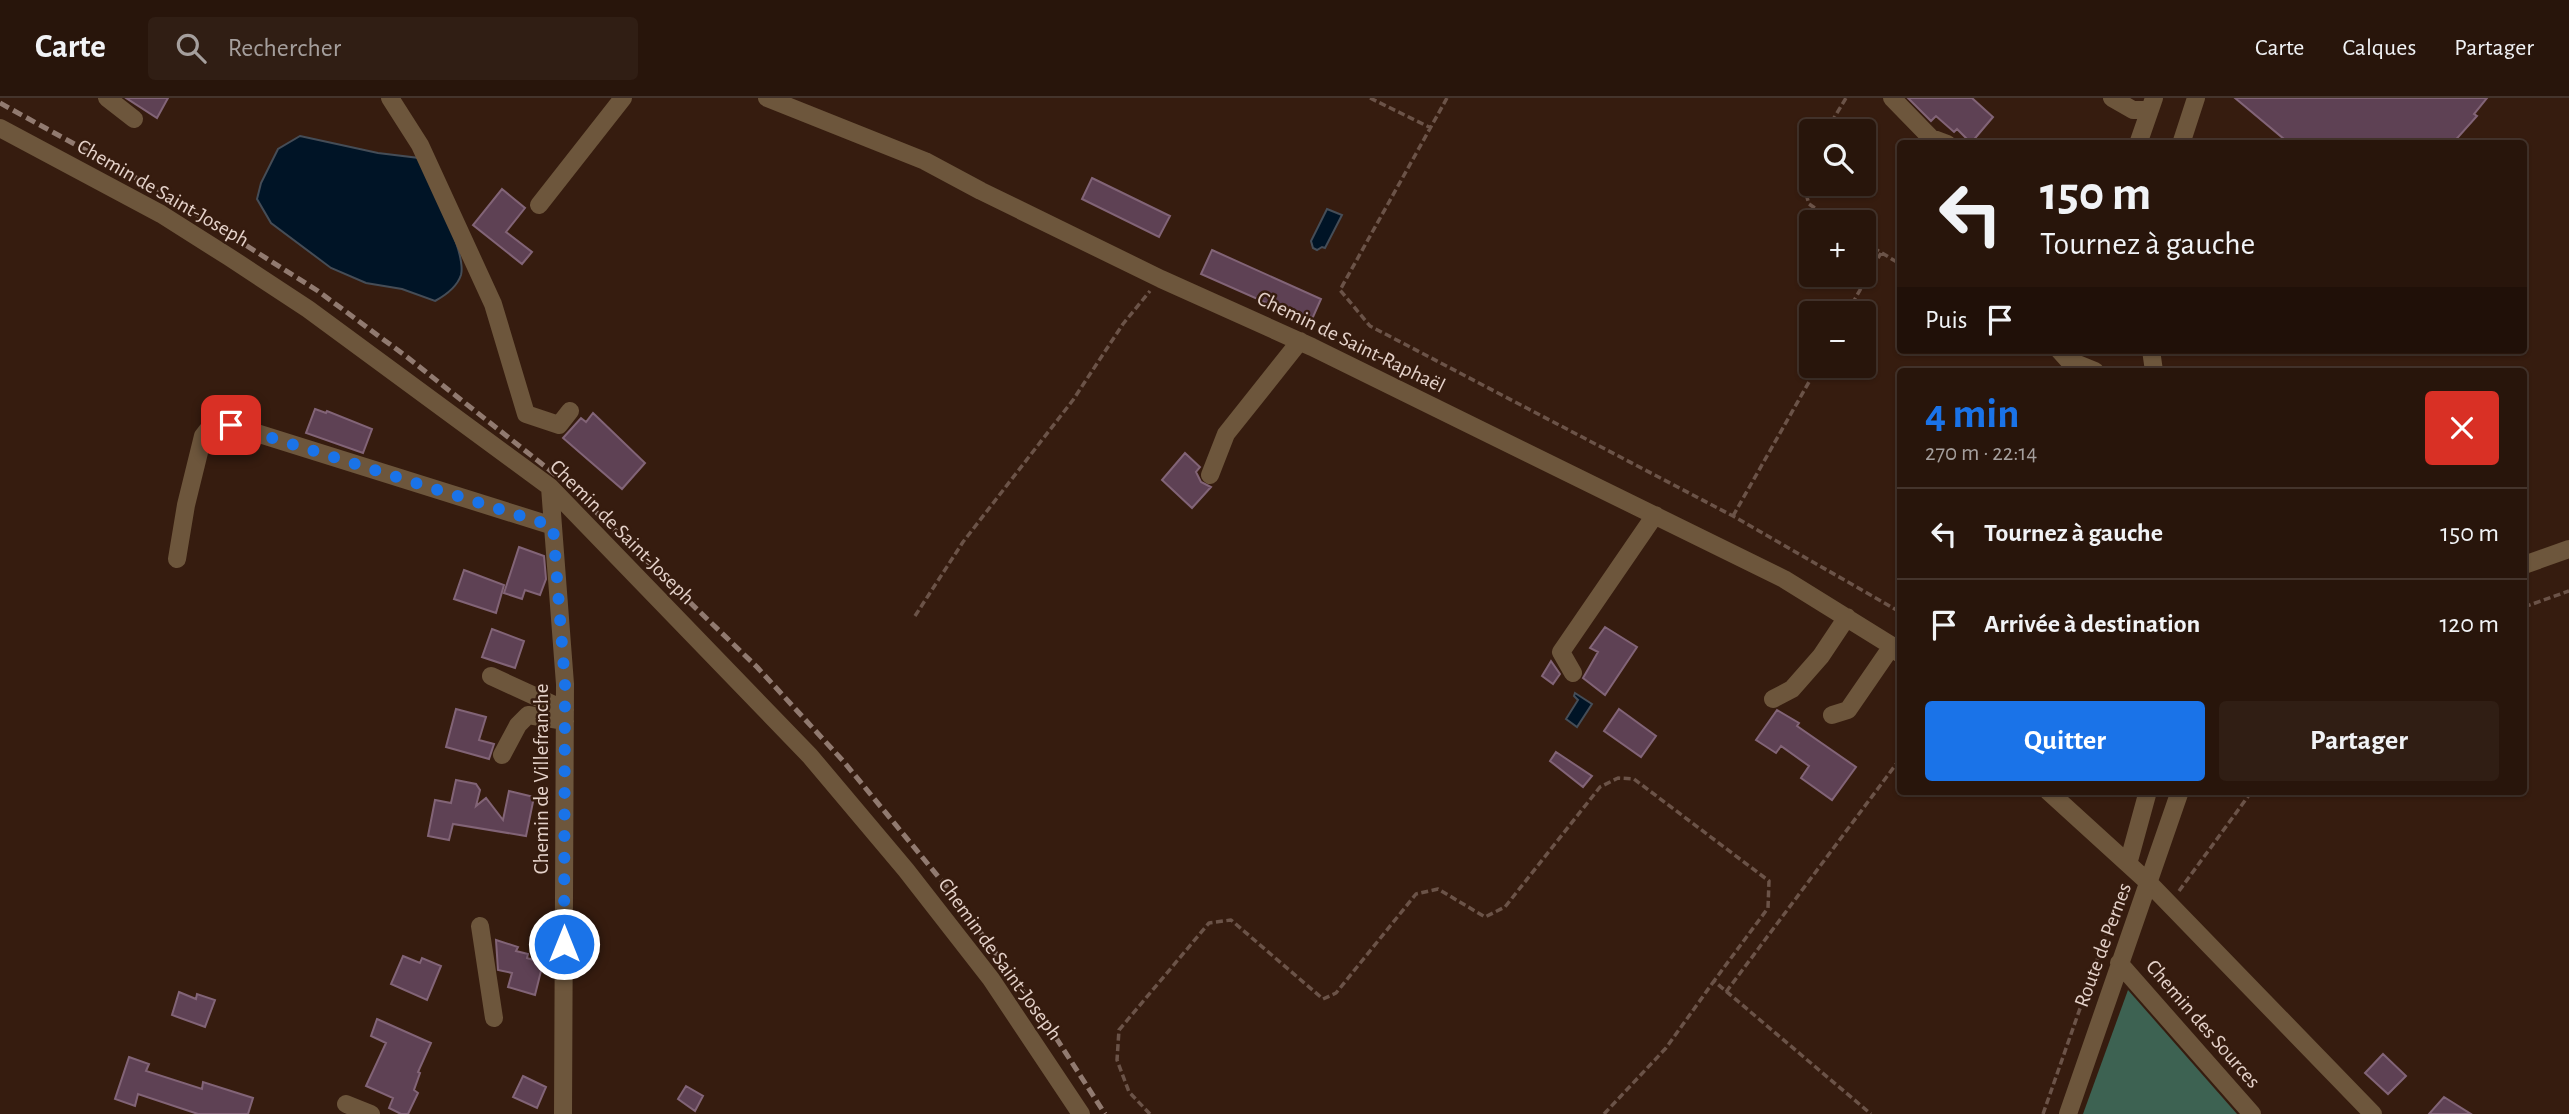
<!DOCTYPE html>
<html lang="fr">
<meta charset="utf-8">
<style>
:root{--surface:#28150b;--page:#301e14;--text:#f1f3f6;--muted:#a59f9d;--line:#44342c;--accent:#1a73e8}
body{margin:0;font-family:"Alegreya Sans",sans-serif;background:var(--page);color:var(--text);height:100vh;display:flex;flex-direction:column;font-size:26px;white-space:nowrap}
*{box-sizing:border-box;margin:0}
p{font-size:23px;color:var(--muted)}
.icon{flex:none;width:38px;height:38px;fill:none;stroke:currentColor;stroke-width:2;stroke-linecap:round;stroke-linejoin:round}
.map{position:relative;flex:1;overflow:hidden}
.sheet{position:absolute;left:1897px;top:270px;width:630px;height:427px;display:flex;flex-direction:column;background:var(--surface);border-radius:7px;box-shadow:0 2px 5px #0004,0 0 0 2px var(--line)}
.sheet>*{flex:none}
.hud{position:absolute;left:1897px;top:42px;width:630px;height:214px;border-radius:7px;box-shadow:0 2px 5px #0004,0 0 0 2px var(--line);background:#28150b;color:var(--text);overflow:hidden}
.controls{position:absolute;left:1799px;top:21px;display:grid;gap:14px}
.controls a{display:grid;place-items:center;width:77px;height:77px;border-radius:7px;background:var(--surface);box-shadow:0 2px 5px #0004,0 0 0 2px var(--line);font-size:35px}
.pin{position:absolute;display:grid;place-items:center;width:60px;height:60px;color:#fff;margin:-30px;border-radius:14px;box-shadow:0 4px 10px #0006}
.me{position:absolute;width:77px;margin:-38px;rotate:0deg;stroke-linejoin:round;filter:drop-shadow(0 0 5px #0008)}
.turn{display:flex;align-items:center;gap:24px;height:147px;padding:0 28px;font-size:32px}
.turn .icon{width:91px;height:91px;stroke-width:2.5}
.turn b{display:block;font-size:49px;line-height:60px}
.then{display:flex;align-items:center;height:66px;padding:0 28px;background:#0003;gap:14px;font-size:26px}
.round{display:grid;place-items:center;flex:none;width:74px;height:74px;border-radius:7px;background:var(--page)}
.overview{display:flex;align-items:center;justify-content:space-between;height:119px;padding:0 28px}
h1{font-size:42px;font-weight:700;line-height:52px;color:var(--accent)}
.cta{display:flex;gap:14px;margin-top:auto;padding:14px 28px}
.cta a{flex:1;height:80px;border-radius:7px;background:var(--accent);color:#fff;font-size:28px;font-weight:700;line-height:80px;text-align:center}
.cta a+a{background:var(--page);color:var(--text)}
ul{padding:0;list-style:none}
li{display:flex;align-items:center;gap:21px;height:91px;padding:0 28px;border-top:2px solid var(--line)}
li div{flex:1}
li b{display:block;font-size:26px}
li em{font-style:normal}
header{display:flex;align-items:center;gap:42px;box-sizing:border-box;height:98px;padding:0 35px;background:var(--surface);border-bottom:2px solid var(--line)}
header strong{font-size:33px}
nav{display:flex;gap:38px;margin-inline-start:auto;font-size:24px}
.search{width:490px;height:63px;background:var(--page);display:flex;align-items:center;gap:18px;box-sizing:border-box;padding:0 24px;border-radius:7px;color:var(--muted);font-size:26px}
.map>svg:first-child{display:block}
.forest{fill:#3d6252}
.water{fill:#001426;stroke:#454d57;stroke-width:2}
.building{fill:#5e4154;stroke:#826477;stroke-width:2}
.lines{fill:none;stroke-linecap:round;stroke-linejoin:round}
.path{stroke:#6b5348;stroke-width:3.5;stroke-dasharray:7 3.5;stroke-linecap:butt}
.minor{stroke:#6d563c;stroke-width:18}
.rail{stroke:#917a70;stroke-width:5;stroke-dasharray:10 5;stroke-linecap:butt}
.route{stroke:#1a73e8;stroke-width:12;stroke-dasharray:0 21.6}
.labels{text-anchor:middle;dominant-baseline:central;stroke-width:5;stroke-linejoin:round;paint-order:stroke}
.street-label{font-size:21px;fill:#e5d2ca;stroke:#361c0f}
</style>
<header>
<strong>Carte</strong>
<div class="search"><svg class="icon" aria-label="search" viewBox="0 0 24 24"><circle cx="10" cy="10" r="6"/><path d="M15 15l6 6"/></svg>Rechercher</div>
<nav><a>Carte</a><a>Calques</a><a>Partager</a></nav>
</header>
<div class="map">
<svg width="2569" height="1016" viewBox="0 0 2569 1016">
<rect width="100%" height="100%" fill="#361c0f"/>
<path class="forest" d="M2128 892 2237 1016H2083Z"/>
<path class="water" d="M300 38 378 55 419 60C430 84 467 154 461 177 457 189 446 197 435 203L402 191 366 185 331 170 271 125 257 101 261 85 278 51Z
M1327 111 1342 117 1325 150 1322 149 1317 152 1313 150 1311 143Z
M1575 595 1592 606 1577 629 1566 621 1578 602 1574 598Z"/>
<path class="building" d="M126 0H168L157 20Z
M1908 0H1972L1993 19 1971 45 1957 31 1954 34 1936 18 1931 23Z
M2235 0H2487L2474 16 2477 18 2452 46H2290Z
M1092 80 1170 118 1159 139 1082 101Z
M502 91 525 110 506 134 532 154 522 166 473 127Z
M1212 152 1321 201 1309 228 1285 218 1287 214 1201 176Z
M315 311 326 315 327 313 372 331 363 355 306 335Z
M593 315 645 365 622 391 563 340 581 320 586 324Z
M1185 355 1200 369 1196 374 1201 384 1211 389 1192 410 1162 382Z
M519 449 544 458 546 481 540 497 525 492 522 501 504 495Z
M464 472 504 487 496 515 454 501Z
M1605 529 1637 549 1605 597 1583 580 1598 554 1590 550Z
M492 531 524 543 515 570 482 559Z
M1551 563 1560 576 1553 586 1542 578Z
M456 611 486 619 479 642 494 646 489 661 446 649Z
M1619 611 1656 638 1641 659 1604 633Z
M1777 612 1799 625 1797 628 1856 669 1832 702 1801 680 1809 668 1781 648 1776 655 1756 642Z
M1556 654 1592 678 1583 689 1550 663Z
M456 682 476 686 480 692 476 708 486 700 503 722 509 693 534 699 526 738 453 726 449 742 428 738 435 702 451 705Z
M496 842 518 849 516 853 528 856 527 860 543 865 535 897 508 889 512 875 498 872Z
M403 858 420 865 422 860 441 868 427 902 391 886Z
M179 894 196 901 197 896 215 902 205 929 172 917Z
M377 921 431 945 418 974 420 975 414 992 418 995 408 1016H401L389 1010 393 1000 366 988 386 945 371 938Z
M2383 956 2406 978 2388 996 2365 975Z
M129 959 149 966 146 973 202 991 203 984 253 1000 248 1016H198L138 996 135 1008 115 1001Z
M523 978 546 989 537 1010 513 999Z
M686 988 703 998 695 1013 678 1001Z
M2444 999 2471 1016H2429Z"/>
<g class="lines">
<path class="path" d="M1370 0 1431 30
M1447 0 1340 192 1370 228 1733 418 1900 514
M1826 33 1846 0
M1811 58 1800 76 1809 106 1835 124
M1864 144 1900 166
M1847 215 1881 155
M1733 418 1818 268
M2524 509 2569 493
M915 518 963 444 1073 302 1123 226 1150 193
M2179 793 2252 693
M1726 894 1900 661
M1150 1016 1129 994 1117 962 1119 932 1209 825 1231 822 1323 901 1336 895 1416 796 1438 791 1485 819 1505 809 1600 689 1618 680 1634 681 1769 783 1768 810 1714 883
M1604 1016 1666 950 1714 883 1871 1016
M2043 1016 2124 785"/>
<path class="minor" d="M107 0 134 21
M390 0 420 47 493 206 526 316 559 327 570 313
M767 0 925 63 981 93 1161 181 1312 249 1784 481 1892 548 1900 556
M1892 0 1931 40 1947 46
M2112 0 2133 12H2150
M0 30 161 116 229 159 308 211 550 389 810 658 906 772 991 881 1081 1016
M2138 46 2154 0
M2181 46 2196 0
M539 107 623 0
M2059 252 2068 262 2095 273
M2151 252 2154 273
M1210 377 1226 336 1300 243
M550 389 565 586 563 1016
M177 461 186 407 203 338 210 329 231 327 553 428
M2524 467 2569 451
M1573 575 1561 554 1655 417
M491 578 565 612
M1773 601 1792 591 1821 558 1847 519
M1832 617 1848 612 1892 548
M502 657 518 627 528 617 565 623
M2048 693 2149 785 2373 1016
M2128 766 2148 693
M480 828 494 920
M2119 865 2252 1016
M346 1006 371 1016
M2068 1016 2180 693"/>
<path class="rail" d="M0 5 165 96 318 193 407 259 566 385 757 569 844 664 955 799 1051 932 1105 1016"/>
</g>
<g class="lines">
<path class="route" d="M231 327 553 428 565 586 564 846"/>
</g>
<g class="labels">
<g class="street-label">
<text transform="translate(163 95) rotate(30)">Chemin de Saint-Joseph</text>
<text transform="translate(1351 244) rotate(26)">Chemin de Saint-Raphaël</text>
<text transform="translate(622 434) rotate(45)">Chemin de Saint-Joseph</text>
<text transform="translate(541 681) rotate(-90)">Chemin de Villefranche</text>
<text transform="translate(2103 847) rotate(-70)">Route de Pernes</text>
<text transform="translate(1000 861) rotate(54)">Chemin de Saint-Joseph</text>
<text transform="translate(2203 926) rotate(49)">Chemin des Sources</text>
</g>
</g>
</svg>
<div class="controls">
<a><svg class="icon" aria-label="search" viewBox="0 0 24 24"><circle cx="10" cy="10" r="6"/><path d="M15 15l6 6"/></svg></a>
<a>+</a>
<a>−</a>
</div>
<div class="pin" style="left:231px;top:327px;background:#d93025"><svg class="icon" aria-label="arrive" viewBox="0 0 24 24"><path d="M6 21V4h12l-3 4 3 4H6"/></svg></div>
<svg class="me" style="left:564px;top:846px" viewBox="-20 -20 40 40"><circle r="17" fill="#1a73e8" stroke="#fff" stroke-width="3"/><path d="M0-11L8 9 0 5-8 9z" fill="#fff"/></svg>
<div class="hud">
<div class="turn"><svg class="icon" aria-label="left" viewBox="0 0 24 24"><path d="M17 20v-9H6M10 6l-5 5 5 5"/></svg><div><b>150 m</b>Tournez à gauche</div></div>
<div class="then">Puis<svg class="icon" aria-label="arrive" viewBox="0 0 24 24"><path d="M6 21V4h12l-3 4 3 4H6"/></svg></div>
</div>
<section class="sheet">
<div class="overview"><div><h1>4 min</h1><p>270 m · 22:14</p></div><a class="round" style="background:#d93025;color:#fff"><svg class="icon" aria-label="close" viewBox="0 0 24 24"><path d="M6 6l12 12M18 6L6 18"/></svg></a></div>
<ul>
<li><svg class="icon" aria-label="left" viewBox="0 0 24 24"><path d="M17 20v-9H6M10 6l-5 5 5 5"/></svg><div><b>Tournez à gauche</b></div><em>150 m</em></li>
<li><svg class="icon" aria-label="arrive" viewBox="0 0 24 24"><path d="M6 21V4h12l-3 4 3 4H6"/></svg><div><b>Arrivée à destination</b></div><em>120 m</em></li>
</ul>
<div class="cta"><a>Quitter</a><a>Partager</a></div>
</section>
</div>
